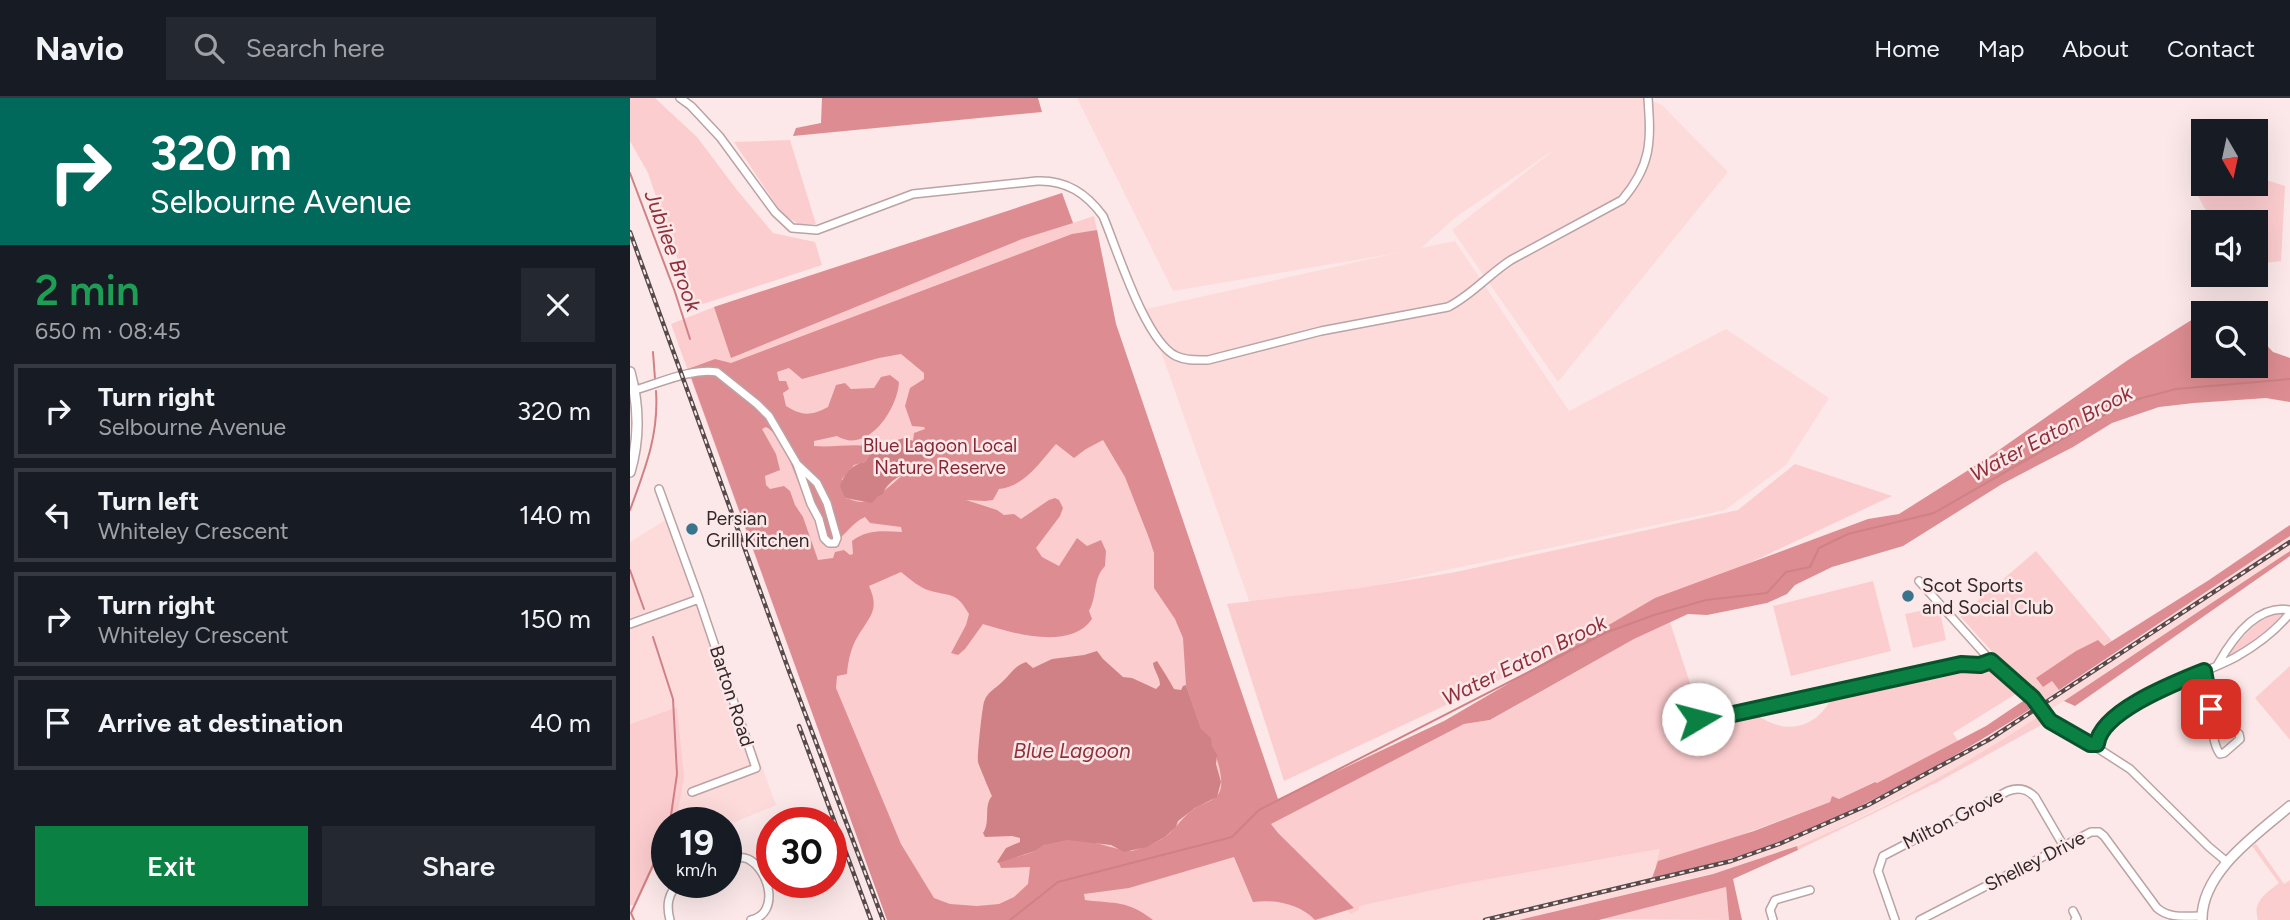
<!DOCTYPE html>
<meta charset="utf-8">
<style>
:root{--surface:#171b24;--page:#242831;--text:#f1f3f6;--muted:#9ea1a6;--line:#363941;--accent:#0b8043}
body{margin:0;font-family:Figtree,sans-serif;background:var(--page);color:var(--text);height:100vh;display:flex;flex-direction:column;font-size:26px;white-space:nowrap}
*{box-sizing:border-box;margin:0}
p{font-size:23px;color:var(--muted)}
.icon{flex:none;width:38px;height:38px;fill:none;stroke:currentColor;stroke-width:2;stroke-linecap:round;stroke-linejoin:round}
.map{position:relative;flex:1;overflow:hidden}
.details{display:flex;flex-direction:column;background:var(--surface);width:630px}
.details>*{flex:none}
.hud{background:#00695c;color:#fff;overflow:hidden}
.needle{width:46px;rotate:171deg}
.controls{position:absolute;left:1561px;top:21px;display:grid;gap:14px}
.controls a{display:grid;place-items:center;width:77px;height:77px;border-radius:0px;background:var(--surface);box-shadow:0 7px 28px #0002;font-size:35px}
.speed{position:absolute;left:21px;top:709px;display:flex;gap:14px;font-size:35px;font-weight:700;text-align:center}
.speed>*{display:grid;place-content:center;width:91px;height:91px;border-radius:50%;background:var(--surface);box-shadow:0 7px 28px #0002;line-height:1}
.speed small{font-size:18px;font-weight:400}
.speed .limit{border:10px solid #d22;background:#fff;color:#111}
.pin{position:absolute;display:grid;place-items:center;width:60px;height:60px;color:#fff;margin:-30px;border-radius:14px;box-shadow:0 4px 10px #0006}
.me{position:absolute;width:77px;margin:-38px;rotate:82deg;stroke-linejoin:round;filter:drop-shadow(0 0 5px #0008)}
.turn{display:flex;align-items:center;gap:24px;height:147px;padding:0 35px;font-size:32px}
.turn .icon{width:91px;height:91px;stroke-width:2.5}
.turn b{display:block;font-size:49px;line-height:60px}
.round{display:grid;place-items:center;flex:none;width:74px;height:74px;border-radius:0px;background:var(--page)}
.summary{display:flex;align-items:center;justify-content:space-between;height:119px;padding:0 35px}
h1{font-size:42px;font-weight:600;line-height:52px;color:#1e9e55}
.primary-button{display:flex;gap:14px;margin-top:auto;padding:14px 35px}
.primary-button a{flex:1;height:80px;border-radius:0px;background:var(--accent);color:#fff;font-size:28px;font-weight:600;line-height:80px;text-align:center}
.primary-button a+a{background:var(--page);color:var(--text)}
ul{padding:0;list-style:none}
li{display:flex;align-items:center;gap:21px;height:94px;margin:0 14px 10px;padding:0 21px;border:4px solid var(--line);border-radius:0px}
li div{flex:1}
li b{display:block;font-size:26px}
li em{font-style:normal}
header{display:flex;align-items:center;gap:42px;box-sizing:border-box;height:98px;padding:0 35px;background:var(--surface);border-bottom:2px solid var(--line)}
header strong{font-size:33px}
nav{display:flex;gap:38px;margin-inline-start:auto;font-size:24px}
.search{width:490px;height:63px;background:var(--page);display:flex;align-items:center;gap:18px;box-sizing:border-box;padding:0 24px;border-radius:0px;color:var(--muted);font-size:26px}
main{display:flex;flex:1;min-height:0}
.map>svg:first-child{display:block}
.built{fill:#fddbdb}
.green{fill:#fccdcf}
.forest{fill:#dd8d91;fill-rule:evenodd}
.water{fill:#d08185}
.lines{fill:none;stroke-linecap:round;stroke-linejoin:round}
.stream{stroke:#d08185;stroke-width:2}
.minor-casing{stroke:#bba3a4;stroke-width:10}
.tertiary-casing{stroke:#bba3a4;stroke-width:12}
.minor{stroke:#fff;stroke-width:7}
.tertiary{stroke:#fff;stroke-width:9}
.rail-casing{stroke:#564a4b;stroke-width:4.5}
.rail{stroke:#fce8e8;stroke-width:2;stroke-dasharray:5;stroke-linecap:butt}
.route-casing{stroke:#07532c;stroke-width:18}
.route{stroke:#0b8043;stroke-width:12}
.poi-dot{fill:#39738c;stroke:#fce8e8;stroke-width:2.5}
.labels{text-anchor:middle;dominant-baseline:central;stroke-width:5;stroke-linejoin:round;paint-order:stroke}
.park-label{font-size:19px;fill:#862735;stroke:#fce8e8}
.poi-label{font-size:19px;fill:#322829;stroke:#fce8e8;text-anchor:start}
.street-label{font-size:19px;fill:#322829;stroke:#fce8e8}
.water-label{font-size:21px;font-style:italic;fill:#8f303c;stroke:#fce8e8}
</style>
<header>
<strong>Navio</strong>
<div class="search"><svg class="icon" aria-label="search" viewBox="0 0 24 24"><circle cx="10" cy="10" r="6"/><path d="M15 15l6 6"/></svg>Search here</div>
<nav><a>Home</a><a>Map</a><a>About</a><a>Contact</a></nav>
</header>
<main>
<section class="details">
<div class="hud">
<div class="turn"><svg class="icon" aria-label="right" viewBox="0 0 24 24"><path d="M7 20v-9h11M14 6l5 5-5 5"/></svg><div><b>320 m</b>Selbourne Avenue</div></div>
</div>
<div class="summary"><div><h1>2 min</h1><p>650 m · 08:45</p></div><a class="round"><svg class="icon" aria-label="close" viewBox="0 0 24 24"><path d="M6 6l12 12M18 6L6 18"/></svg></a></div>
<ul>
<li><svg class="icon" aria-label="right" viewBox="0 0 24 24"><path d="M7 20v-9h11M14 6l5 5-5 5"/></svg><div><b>Turn right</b><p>Selbourne Avenue</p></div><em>320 m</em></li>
<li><svg class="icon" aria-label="left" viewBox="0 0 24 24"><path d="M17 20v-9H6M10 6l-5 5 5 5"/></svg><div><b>Turn left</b><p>Whiteley Crescent</p></div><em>140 m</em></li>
<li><svg class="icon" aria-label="right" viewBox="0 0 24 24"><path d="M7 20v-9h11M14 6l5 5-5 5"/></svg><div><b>Turn right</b><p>Whiteley Crescent</p></div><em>150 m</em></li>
<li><svg class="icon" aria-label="arrive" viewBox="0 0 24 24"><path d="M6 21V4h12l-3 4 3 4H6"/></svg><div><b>Arrive at destination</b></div><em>40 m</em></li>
</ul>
<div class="primary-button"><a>Exit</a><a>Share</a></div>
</section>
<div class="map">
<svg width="1660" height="822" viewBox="0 0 1660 822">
<rect width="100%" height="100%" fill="#fce8e8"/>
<path class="built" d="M447 0H1014L1032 7 1098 74 928 284 822 132 928 49 826 119 791 150 825 143 939 313 1096 231 1199 300 1156 367 1095 412 623 514 516 211 767 155 543 193Z
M40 419 146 707 96 728V724H45L46 609 0 626V444Z
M1660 438V453L1443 598 1419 612H1414L1410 606 1415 601Z
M1405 608 1410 615 1409 618 1339 662 1294 687 1196 736 1113 768 889 822H690L734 807 832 786 1030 751 1022 780 1103 760 1239 702 1348 645Z"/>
<path class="green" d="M0 0H25L67 39 107 92 143 135 185 144 192 167 64 209 18 75 0 43Z
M160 42 186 126H169L153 117 104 44Z
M1626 79 1655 88 1651 163 1626 166V124H1582L1568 98 1577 86H1626Z
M432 95 443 125 464 118 486 226 648 722 834 626 861 622 1004 541 1040 524 1070 616 1068 627 1124 615C1154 638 1187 632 1203 597L1327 571 1363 570 1389 594 1323 635 1328 643 1247 685 1244 684 1209 701 1202 698 1200 704 1025 769 1030 751 832 786 734 807 729 809V812L720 816 718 812 690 822H257L41 226 84 209Z
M1165 366 1262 398 654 683 597 506 730 490 826 474 1108 412Z
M1406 453 1482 543 1473 548 1469 543 1422 583 1429 592 1410 606 1407 597 1392 587 1330 518Z
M1243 483 1261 553 1161 578 1143 508Z
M1309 509 1316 542 1283 550 1275 516Z
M1649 513 1654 516V519L1646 528 1641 529C1629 537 1613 552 1602 558L1598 554 1633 519Z
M1660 568V642L1625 600Z
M47 609 54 679 46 724H37V752L31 754 6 807H0V626Z
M1410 615 1415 625 1308 684 1168 752 1167 748C1251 714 1333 668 1409 618Z
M1626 746 1654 786 1660 782V822H1628C1622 804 1636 795 1649 785L1622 748Z
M1096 789 1099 822 968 821Z"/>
<path class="forest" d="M192 0H408L412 14 163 38 166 30 191 25Z
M432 95 443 125 392 141 101 260 84 209Z
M467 132 486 226 648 701 814 623 1025 500 1238 421 1269 416 1359 359 1498 262 1563 221 1573 232V268H1626V236L1643 254 1660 260V304L1636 300 1564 305 1529 309 1482 325 1443 349 1372 386 1273 448 1202 469 1165 487 1157 496 1137 505 1077 517 1058 516 1004 541 860 622 834 626 641 726 648 735 724 810 685 822C670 806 644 801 623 804L604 759 499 790 454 796 455 802C486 806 497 802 523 822H257L58 271 85 261 101 265 442 136ZM271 256 294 275V281L280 290 275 308 282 328 294 329 295 331 284 335 283 343 290 345 291 356C282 369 247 404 231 404 227 404 220 401 215 400L212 381 224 367 235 364 242 352 248 350C226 344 206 350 184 348V343L207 338C238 357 268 310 269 284L260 277 251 279 244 290 221 291 215 285 206 287 198 309C181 318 172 318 156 308L153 295 159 291 156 283H149L147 274 159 270 172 281 249 260ZM136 329C154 339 161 369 170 387H176L192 445 197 448C212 444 219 426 235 419L240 425 271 429 272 434C253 433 237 431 222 443L223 456 220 457 214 452 205 454 203 460 188 462 173 419 165 407 160 393 154 388 140 391 136 387 135 378 150 372 146 356 132 331ZM473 342 495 379 519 440 524 455V490L545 521 553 540 556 587 571 632C582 640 597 683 589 695 584 703 574 705 567 709 555 716 549 726 540 735 530 744 515 749 502 753 496 754 465 744 456 743 443 741 426 741 414 747 412 748 406 752 405 753 393 758 380 760 369 765L371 770 400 769 398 786 384 799 369 806 347 808 320 806 304 800 271 746 206 590 207 578 217 576C218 563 221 549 228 538 240 518 250 512 239 488L271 474C281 482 290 490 301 493 323 499 326 494 339 516L336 527 321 555 328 557 335 551 353 526C382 535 440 553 462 521L459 513C468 497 462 482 475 468L476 453 471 442 457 448 447 440 429 468 412 459 406 450 430 418 433 410 429 402 425 400 419 402 391 421 384 416 374 417 367 412 336 402 355 403 363 402 369 391C394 389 410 364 426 346L444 360 456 351Z
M1660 427V438L1429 592 1422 583 1413 589 1406 580 1446 553 1468 542 1474 548 1579 482Z
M1660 453V458L1445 608 1434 603Z
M1396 601 1400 602 1405 608C1318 664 1227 715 1130 751 1095 764 1058 771 1022 780L1028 763 1124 733 1200 704 1202 698 1209 701 1245 684 1247 685 1356 628Z
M1167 748 1168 752 1103 781 1112 822H1099L1096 789 969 822H889L1083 776Z"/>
<path class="water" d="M274 340 290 345 291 356 294 360 292 368C278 373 257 382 253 396L248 398 242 405 215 400 210 388C214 376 222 366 235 364L242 352 257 345Z
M467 553 473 561 493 579 502 580 526 591 530 587C530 579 524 573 523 565L527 563C533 572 539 582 544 591L551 592 553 588 556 587 571 631 581 640 582 648 587 657 586 666 591 684 587 699 565 710 548 723 546 729 535 739 517 749 494 754 481 747 437 742 414 747 405 753 369 765 367 764 376 750 390 744V740L382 738 355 739 353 735C361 724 353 708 362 698 361 696 349 668 348 664 347 658 352 611 354 604 357 594 365 591 372 584 381 576 384 568 396 564L403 570 422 561 454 557Z"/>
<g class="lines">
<path class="stream" d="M0 75 45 194 60 241
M23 254 25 281
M0 412C15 371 29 337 26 293
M0 472 14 511
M23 539 43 601 47 676 40 724
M4 822 1 815 37 737
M380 822 428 784 602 739 629 712 975 535 1024 517 1076 502 1137 495 1156 474 1180 469 1189 450 1218 436 1304 415 1497 304 1546 291 1660 281"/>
<g class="minor-casing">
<path id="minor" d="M50 0 61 8 90 39 145 114 162 130 187 132 283 96 407 83C436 82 456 95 473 118 487 151 515 243 546 258 556 263 568 262 578 262L691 233 818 209C842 197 859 176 881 162L992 102C1022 67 1021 43 1018 0
M5 292C30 285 61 270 87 274L127 306 139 318 167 366 181 406 189 421 194 440 199 445H205L207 440 197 405 187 385 167 366
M29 391 69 501 126 670 62 694
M1289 483 1361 563 1405 603 1417 621 1460 646H1467L1469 651 1500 671 1579 749 1597 764
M0 526 69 501
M1588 566C1602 541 1626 506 1660 512
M1574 573C1585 594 1577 639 1590 656L1594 655 1610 641 1609 636 1605 633 1584 636
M1068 621 1085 620 1331 566H1354L1361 563
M1467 646C1473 605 1574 577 1606 559 1627 547 1645 534 1660 515
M96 762C104 760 111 758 118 761 140 772 150 816 121 822
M1443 813 1447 821 1445 822
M40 822C36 807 38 796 49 784
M1143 822 1140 812 1145 802 1180 792
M1265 822 1248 773 1253 758 1378 693C1389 689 1397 691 1405 699L1433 747
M1290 822 1461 734H1469L1474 738 1527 810C1540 821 1555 818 1571 818"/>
</g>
<g class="tertiary-casing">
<path id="tertiary" d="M0 274C9 307 10 340 0 374
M1572 822C1571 774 1627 736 1660 708"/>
</g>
<use href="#minor" class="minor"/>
<use href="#tertiary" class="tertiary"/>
<g class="rail-casing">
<path id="rail" d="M0 134 159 573 253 822
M169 628 241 822
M855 822 1101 763 1149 746 1238 707 1360 641 1660 444"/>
</g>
<use href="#rail" class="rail"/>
</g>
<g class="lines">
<g class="route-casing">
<path id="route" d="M1068 621 1085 620 1331 566 1350 567 1361 563 1403 600 1420 623 1460 646H1467C1471 613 1547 584 1574 573L1581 611"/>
</g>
<use href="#route" class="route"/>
</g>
<g class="poi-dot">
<circle cx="62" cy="431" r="7"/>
<circle cx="1278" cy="498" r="7"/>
</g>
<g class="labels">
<g class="park-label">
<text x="310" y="347">Blue Lagoon Local<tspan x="310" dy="22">Nature Reserve</tspan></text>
</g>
<g class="poi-label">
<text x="76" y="420">Persian<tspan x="76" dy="22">Grill Kitchen</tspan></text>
<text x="1292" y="487">Scot Sports<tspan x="1292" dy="22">and Social Club</tspan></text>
</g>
<g class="street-label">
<text transform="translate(102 598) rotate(72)">Barton Road</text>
<text transform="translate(1323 721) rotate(-27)">Milton Grove</text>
<text transform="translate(1405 763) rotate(-27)">Shelley Drive</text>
</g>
<g class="water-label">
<text transform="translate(43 153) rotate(70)">Jubilee Brook</text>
<text transform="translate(1421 335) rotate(-28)">Water Eaton Brook</text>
<text transform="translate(894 562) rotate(-26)">Water Eaton Brook</text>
<text x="442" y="652">Blue Lagoon</text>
</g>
</g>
</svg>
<div class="controls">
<a><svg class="needle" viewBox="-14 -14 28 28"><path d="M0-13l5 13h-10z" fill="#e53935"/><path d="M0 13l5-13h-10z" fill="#9ea1a6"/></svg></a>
<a><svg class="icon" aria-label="sound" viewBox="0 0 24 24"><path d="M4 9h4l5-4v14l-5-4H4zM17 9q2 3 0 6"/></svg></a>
<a><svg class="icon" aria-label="search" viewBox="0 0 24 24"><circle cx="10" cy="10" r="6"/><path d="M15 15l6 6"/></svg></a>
</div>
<div class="speed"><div>19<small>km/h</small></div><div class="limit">30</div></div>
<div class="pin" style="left:1581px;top:611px;background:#d93025"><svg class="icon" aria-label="arrive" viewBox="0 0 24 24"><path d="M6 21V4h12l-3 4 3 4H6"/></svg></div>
<svg class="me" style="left:1068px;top:621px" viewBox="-20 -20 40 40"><circle r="19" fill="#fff"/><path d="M0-13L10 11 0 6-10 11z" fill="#0b8043"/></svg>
</div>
</main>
